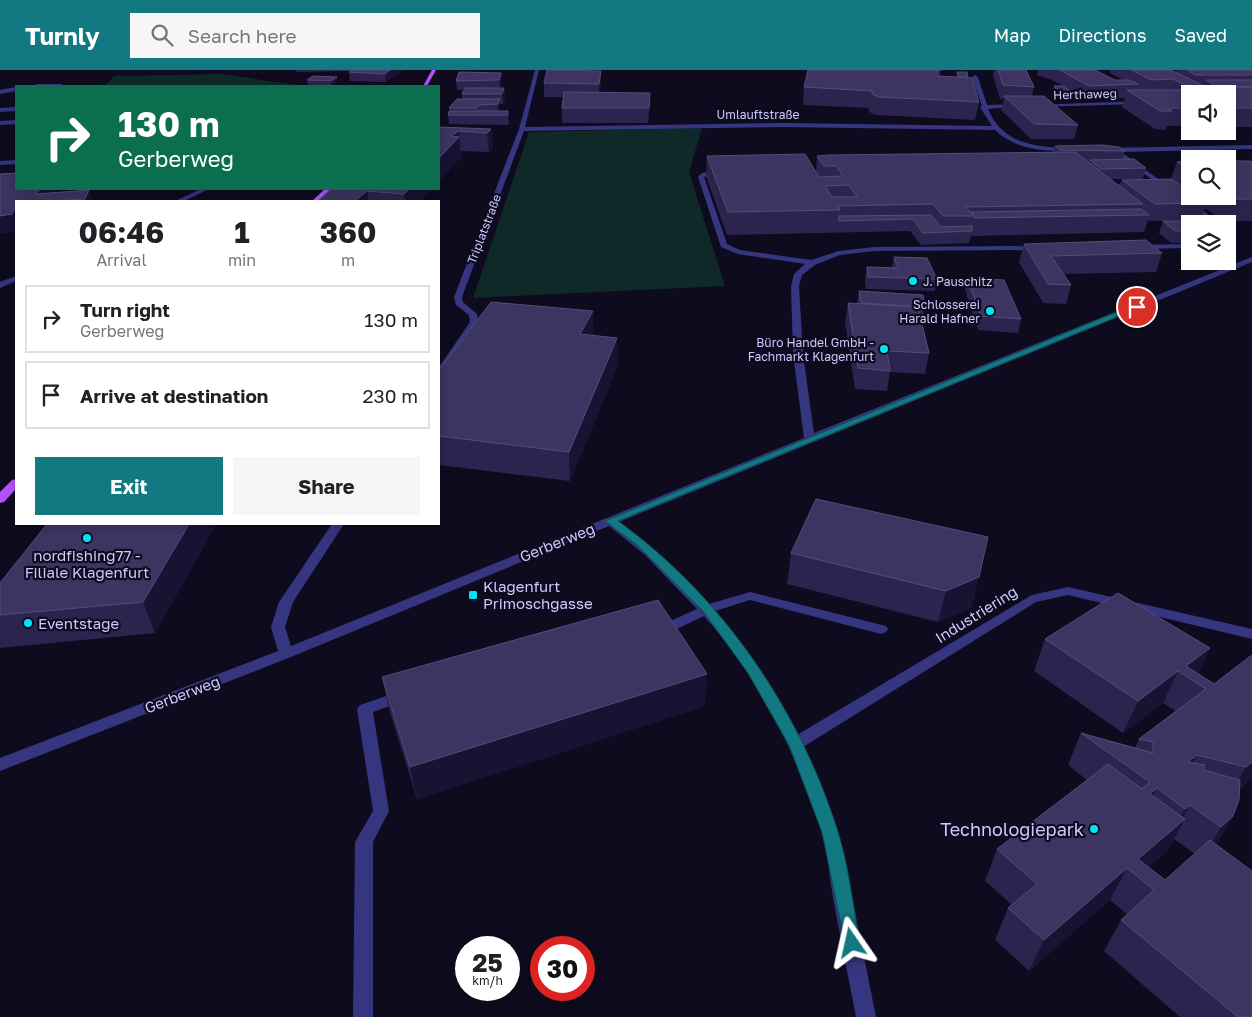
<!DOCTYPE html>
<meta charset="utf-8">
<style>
:root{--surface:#fff;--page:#f6f6f6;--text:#202124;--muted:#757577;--line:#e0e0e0;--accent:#127982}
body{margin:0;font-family:"Golos Text",sans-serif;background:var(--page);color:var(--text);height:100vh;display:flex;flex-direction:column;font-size:19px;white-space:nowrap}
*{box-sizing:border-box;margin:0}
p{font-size:16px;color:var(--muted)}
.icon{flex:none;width:28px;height:28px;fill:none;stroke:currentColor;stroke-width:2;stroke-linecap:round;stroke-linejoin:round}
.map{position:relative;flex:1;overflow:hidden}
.sheet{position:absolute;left:15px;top:130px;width:425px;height:325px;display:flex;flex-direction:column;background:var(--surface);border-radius:0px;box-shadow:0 2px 12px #0003}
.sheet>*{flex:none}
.guide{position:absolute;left:15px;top:15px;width:425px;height:105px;border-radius:0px;box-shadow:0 2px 12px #0003;background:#0b6e4f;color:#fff;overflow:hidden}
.fabs{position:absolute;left:1181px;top:15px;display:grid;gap:10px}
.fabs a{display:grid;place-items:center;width:55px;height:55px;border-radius:0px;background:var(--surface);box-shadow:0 2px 12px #0003;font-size:25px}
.speed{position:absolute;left:455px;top:866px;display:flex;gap:10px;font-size:25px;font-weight:700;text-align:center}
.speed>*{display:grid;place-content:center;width:65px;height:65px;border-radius:50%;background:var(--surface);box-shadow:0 2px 12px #0003;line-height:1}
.speed small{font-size:12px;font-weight:400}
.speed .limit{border:8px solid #d22;background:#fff;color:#111}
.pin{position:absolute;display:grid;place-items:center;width:42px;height:42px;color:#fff;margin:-21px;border:2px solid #fff;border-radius:50%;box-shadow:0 1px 5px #0007}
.me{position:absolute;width:55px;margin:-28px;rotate:349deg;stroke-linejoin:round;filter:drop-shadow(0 0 4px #0008)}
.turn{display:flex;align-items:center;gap:18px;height:105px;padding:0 20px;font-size:22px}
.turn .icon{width:65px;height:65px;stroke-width:2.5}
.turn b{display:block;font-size:35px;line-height:42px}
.eta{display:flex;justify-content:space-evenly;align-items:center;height:85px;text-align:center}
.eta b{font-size:30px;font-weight:700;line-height:35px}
.button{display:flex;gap:10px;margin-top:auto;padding:10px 20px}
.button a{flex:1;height:58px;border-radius:0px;background:var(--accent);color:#fff;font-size:20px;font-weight:700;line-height:58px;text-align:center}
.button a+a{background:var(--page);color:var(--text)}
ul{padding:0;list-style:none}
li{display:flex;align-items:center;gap:15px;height:68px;margin:0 10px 8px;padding:0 10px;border:2px solid var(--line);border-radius:0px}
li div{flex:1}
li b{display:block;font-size:19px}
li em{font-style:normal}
header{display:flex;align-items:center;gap:30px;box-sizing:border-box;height:70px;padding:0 25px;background:var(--accent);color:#fff}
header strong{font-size:24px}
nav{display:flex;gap:28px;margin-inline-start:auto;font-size:18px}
.search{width:350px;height:45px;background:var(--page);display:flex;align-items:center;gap:12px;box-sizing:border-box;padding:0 18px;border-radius:0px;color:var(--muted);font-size:19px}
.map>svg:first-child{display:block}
.green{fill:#0e2927}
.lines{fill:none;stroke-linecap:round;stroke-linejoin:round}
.minor{fill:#353580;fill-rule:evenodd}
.major{fill:#b851ff;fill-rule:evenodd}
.wall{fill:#2a244e;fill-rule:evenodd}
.shaded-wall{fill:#181233}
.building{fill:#3c3561;stroke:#534d7a;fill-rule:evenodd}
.route{fill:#127982;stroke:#0c4f54}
.poi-dot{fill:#00e4f5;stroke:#0e0b1f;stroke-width:2}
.labels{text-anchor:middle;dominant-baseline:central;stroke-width:4.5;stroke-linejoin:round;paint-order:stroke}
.far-street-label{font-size:12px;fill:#cecaff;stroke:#0e0b1f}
.far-poi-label{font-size:12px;fill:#cecaff;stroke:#0e0b1f;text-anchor:end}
.street-label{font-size:15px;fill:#cecaff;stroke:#0e0b1f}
.poi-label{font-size:15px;fill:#cecaff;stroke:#0e0b1f;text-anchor:start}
.near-poi-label{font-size:18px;fill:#cecaff;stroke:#0e0b1f;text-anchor:end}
</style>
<header>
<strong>Turnly</strong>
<div class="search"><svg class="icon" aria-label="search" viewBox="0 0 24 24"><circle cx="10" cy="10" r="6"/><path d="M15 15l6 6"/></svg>Search here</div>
<nav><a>Map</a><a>Directions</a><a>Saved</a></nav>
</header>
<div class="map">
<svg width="1252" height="947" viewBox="0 0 1252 947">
<rect width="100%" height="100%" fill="#0e0b1f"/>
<path class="green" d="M222 4 304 16H105L114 6Z
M702 58 689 102 725 216 473 228 529 62Z"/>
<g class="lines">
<path class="minor" d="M535 0H539L525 57 784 53 992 56 980 37 982 36 972 7 975 5 978 7 987 35 1018 34 1021 36 988 39C999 66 1022 75 1050 77 1058 78 1067 76 1073 80L1070 82C1043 80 1015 80 995 60L784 57 524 61 462 227 463 232 477 244 478 252 442 306 439 307V297L470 252 469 245 456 235 454 227 519 59Z
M37 14H61L64 16H34Z
M16 17V21L0 24V20Z
M1140 31 1138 34 1038 37 1035 35Z
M16 37V41L0 42V38Z
M16 50V54L0 55V51Z
M1252 75V79L1121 82 1169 117V119L1167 120 1113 82 1104 80 1107 78Z
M16 90V94L0 95V91Z
M721 99 723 100V102L704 107 727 174 740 180 811 190 839 181 874 177 1038 176 1042 178 1038 180 874 181 840 185 815 195 802 205 799 216 803 284 814 363 1252 187V192L619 452C651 477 681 504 709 534L750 522 886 556 888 559 886 562 881 564 750 530 715 541C749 578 774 622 797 665L1032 525 1068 517 1252 559V569L1068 525 1036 532 803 677 821 715 842 776 876 947H856C848 905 839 863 832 821 829 803 828 786 823 768 800 689 759 608 704 546L668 563 654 560 652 557 654 554 666 553 697 539 644 484 609 456 291 587 0 701V688L278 581 271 557 279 532 332 454H344L293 532 285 557 291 576 804 368 793 284 791 216 794 204 805 194 738 184 721 177 698 107 702 103Z
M201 119H209L184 131H175Z
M1187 132H1193L1220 154H1211L1187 136Z
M1228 161H1231L1235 170 1228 176Z
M1190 174V178L1138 179 1134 177 1138 175Z
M16 206V211L0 218V212Z
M401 621 406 622 408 626 406 630 373 642 389 741 373 772V947H353L355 772 373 741 357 639 360 635Z"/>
<path class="major" d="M432 0H436L427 16H423Z
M325 119H332L319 131H312Z
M16 409V419L4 432 0 433V422L12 410Z"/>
</g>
<path class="wall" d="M296 0H403L386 12 350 11 349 2 350 1 296 2Z
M941 0 940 6 957 7V2L968 7 979 32 975 50 876 45 869 42V38L803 35 804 17Z
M994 0H1026L1034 17 1032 26 1078 55 1074 69H1031L1001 40 1004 29H1000L993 6Z
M1038 0H1095L1115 10H1123L1110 3V0H1171L1176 3 1177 0H1252V57H1228V24H1190V56H1167L1166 60 1155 59 1122 37 1125 28 1085 29 1067 19 1072 23 1071 27H1060L1053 21 1054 16H1063L1052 10 1037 5Z
M601 1V14L600 23 650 36 648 53H562V38L564 27H544V13Z
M501 3 502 11 500 18H504L505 28 503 34H500V38L499 41H508L509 55 449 54 448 45 450 41 449 38 462 29V24L464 20H457L456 11Z
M307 10 337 12 331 16 308 15Z
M439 57 491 59 493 78 489 82 461 81V87L439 111Z
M1055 76 1125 81 1122 90 1146 98 1143 109H1111L1118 115 1120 114 1122 110 1171 109 1177 92 1190 91V126H1228L1252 92V151H1223L1205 138 1201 150 1150 151 1148 150 1144 162 971 166 969 173 921 175 910 161 727 165 706 106 707 86 816 101 817 86 1053 82Z
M331 119H432L421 131H318Z
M1163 151 1190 154V173H1171L1159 163Z
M1024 174 1162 183 1156 202 1064 204 1071 215 1066 234 1043 233 1019 192Z
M894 187 937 209 935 221 866 219 865 210 867 197 892 198Z
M967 208 1021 249 1018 263 978 260 965 220Z
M859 221 925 237 923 250H921L929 283 925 304 890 302 887 321 855 319 845 252 848 233H857Z
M594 266 617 268 618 295 570 411 439 395V300Z
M47 454H216L155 563 0 578V513Z
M791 483 979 507 971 538 938 552 787 514Z
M1045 569 1210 578 1198 603 1214 614 1252 585V708L1240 719 1233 746 1216 775 1252 947H1180L1104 881 1121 850 1127 844 1110 830 1029 901 995 870 1008 838 1012 835 985 811 997 779 1087 710 1068 695 1081 663 1135 678 1139 669 1175 641 1163 633 1123 663 1034 601ZM1174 769 1195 784 1165 810 1149 797 1167 781Z
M382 607 705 636 417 729 389 639Z"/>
<path class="shaded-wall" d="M390 0H403L386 12 385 4Z
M601 1V14L599 27V14Z
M501 3 502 11 500 19 499 10Z
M337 7V12L331 16V11Z
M504 18 505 28 503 34 502 24Z
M650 23V36L648 53Z
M500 29V38L498 44V34Z
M491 59 493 78 489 82 487 63Z
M459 61 461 87 439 111V88L451 66Z
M40 119H56L48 131 36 124Z
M409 119H432L421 131H405L404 124Z
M89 120 93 131H54Z
M367 121 369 131H355Z
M16 136V162L0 164V146Z
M593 241 594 267 580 264Z
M617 268 618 295 570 411 569 382Z
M189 454H216L155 563 143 532Z
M979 507 971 538 938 552 946 521Z
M1210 578 1194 610 1186 596Z
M1178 601 1163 633 1123 663 1138 631Z
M707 604 705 636 417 729 410 697Z
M1197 685 1180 717 1188 692Z
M1252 692V708L1227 730 1246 697Z
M1157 718 1141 750 1150 724Z
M1190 735 1179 754 1185 749 1167 781 1138 807V789L1175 758 1185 739Z
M1233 746 1214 779 1202 789 1221 757Z
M1127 798 1110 830 1029 901 1044 870Z"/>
<path class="building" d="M352 0H390L385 4 349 2Z
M547 0 601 1 599 14 544 13Z
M808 0H941H937L938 6 972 8 979 32 879 27 872 24V21L804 17Z
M998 0H1026L1034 17 1003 15Z
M1060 0H1095L1115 10H1129L1138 14 1089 16Z
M1132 0H1171L1204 16H1187L1173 9 1151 10Z
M1188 0H1252V5H1195Z
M459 2 501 3 499 10 456 11Z
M957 2H967L968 7H958Z
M313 6 337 7 331 11 307 10Z
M1206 10H1252V17H1217Z
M1054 16H1064L1072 23H1062Z
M1216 17H1252V38H1228V24H1190V38H1167L1172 41H1160L1127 20H1221Z
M465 18H504L502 24H462Z
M564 22 650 23 649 38H562Z
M1004 26H1044L1078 55 1034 54Z
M457 29H500L498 34 479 35 477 38H449Z
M449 41H508V45H448Z
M439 57 491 59 487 63 459 61 451 66 459 67 439 88Z
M1102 75 1119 77 1125 81 1060 80 1055 76Z
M1075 82 1143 134 966 137 974 146H943L933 134 838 136 840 140 728 142 707 86 805 84 819 107 843 106 836 96H824L817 86 829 85ZM849 115 857 127H832L825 116Z
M1134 89 1146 98 1101 99 1090 90Z
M1190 91V101L1177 92Z
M1228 91H1250L1252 92V129H1232L1227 126Z
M16 103V119H40L36 124 89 120 85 129 54 131H16V136L12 144 0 146V104Z
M1171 109 1190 121V126H1197L1207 133 1155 134 1122 110Z
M331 119H409L404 124 367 121 355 131H318Z
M1141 139 1149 145 974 148V146L971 142Z
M931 145 941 157 972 156V161L923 163 913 149 839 151V146Z
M1163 151H1192L1196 154H1190V161H1175Z
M1146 170 1162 183 1051 186 1071 215 1048 214 1024 174Z
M894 187 927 188 937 209 868 207 867 197 898 198Z
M967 208 1004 210 1021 249 981 246Z
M859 221 923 225 925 237 861 233Z
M491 232 593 241 580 264 617 268 569 382 439 366V300Z
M848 233 918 237 929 283 887 281 890 301 858 298Z
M816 429 988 467 979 507 946 521 791 483Z
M47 454H189L143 532 0 545V513Z
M1118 523 1210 578 1186 596 1214 614 1252 585V692L1246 697 1197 685 1188 692 1205 695 1203 700 1240 710 1239 730 1233 746 1221 757 1190 735 1185 739 1157 718 1150 724 1185 749 1138 789 1165 810 1210 770 1252 801V947H1238L1121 850 1154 820 1127 798 1044 870 1008 838 1037 814 997 779 1108 694 1142 719 1150 712 1081 663 1153 683V672L1139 669 1206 619 1178 601 1138 631 1045 569Z
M658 530 707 604 410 697 382 607Z"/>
<path class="route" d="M1134 235 1141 237 618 451C722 526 800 640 838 762 849 797 853 837 860 873L858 879 852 881 846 879 822 762 789 675 748 603 704 542 637 475 605 451Z"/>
<g class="poi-dot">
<circle cx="913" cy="211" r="5"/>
<circle cx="990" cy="241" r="5"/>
<circle cx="884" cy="279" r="5"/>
<circle cx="87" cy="468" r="5"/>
<rect x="468" y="520" width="10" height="10" rx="2.5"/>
<circle cx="28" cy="553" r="5"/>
<circle cx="1094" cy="759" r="5"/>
</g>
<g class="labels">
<g class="far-street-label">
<text transform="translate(1085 24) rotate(-2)">Herthaweg</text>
<text x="758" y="44">Umlauftstraße</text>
<text transform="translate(484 159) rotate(-69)">Triplatstraße</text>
</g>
<g class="far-poi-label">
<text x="923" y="211" text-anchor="start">J. Pauschitz</text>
<text x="980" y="234">Schlosserei<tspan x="980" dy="14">Harald Hafner</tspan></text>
<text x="874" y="272">Büro Handel GmbH -<tspan x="874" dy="14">Fachmarkt Klagenfurt</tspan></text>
</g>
<g class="street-label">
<text transform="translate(557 472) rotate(-22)">Gerberweg</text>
<text transform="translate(976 544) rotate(-32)">Industriering</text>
<text transform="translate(182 624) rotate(-21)">Gerberweg</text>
</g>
<g class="poi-label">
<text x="87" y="485" text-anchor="middle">nordfishing77 -<tspan x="87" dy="17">Filiale Klagenfurt</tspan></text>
<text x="483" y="516">Klagenfurt<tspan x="483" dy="17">Primoschgasse</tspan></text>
<text x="38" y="553">Eventstage</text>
</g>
<g class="near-poi-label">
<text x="1084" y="759">Technologiepark</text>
</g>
</g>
</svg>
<div class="fabs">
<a><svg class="icon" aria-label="sound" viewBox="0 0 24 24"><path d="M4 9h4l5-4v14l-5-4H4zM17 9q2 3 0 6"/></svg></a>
<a><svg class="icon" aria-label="search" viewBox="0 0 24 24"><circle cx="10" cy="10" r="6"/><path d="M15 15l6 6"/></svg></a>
<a><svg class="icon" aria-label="layers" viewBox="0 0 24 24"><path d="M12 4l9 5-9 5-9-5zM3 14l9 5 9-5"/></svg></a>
</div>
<div class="speed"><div>25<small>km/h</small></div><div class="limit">30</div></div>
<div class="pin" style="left:1137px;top:237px;background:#d93025"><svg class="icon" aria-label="arrive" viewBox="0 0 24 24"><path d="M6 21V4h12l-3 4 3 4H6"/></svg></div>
<svg class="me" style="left:852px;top:873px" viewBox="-20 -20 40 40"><path d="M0-17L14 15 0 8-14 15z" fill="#127982" stroke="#fff" stroke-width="4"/></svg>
<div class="guide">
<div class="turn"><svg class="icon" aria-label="right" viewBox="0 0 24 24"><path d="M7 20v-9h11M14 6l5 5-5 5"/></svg><div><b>130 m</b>Gerberweg</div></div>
</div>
<section class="sheet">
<div class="eta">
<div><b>06:46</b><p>Arrival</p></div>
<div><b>1</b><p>min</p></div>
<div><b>360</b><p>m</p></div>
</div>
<ul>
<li><svg class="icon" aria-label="right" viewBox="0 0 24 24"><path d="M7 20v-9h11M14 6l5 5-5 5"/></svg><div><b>Turn right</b><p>Gerberweg</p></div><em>130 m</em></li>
<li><svg class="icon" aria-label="arrive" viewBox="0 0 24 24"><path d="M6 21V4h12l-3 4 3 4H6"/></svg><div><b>Arrive at destination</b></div><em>230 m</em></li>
</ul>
<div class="button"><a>Exit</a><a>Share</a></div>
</section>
</div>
